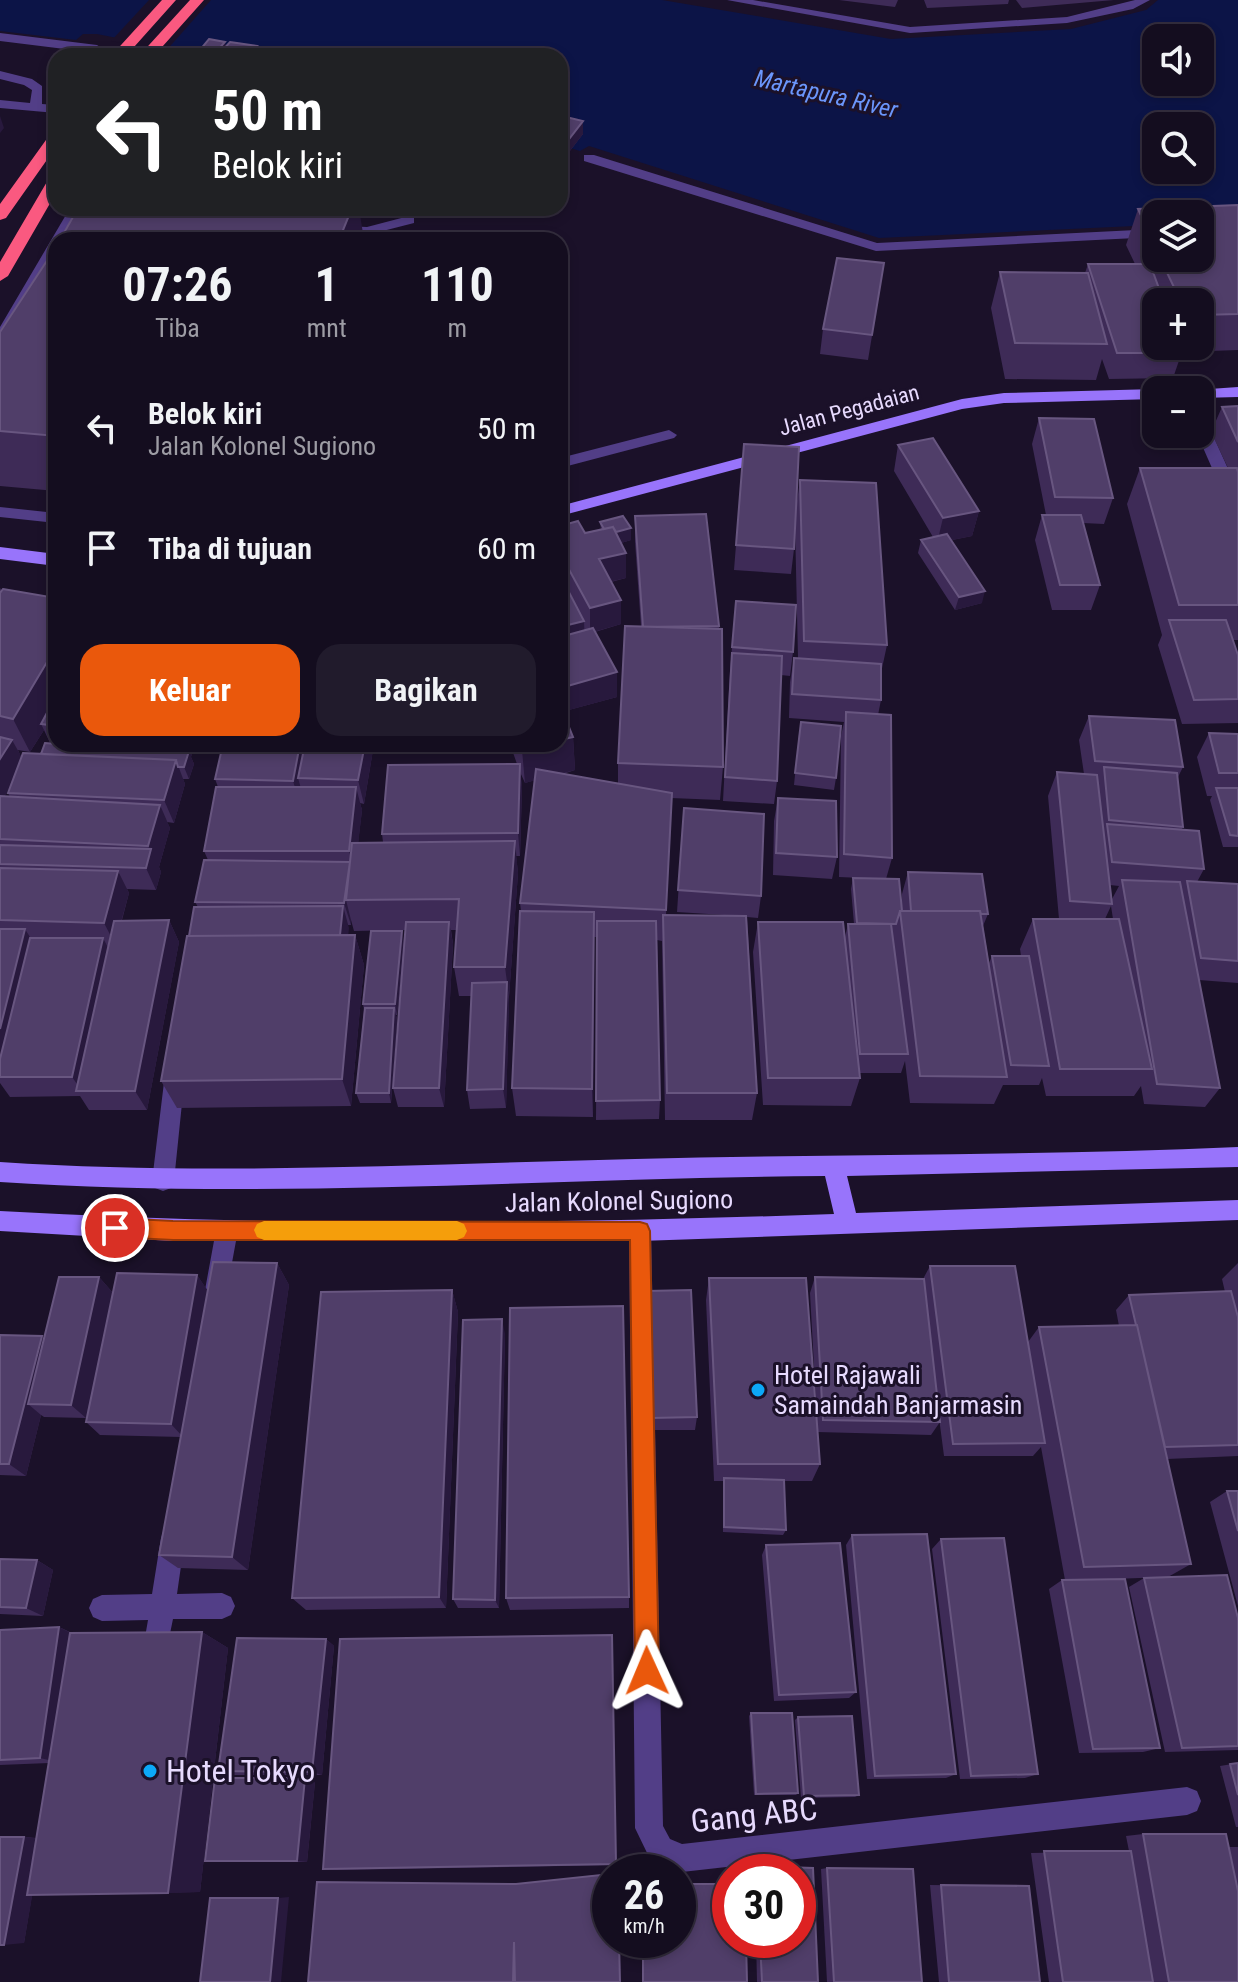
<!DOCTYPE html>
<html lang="id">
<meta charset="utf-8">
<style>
:root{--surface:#140d1f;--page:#211b2c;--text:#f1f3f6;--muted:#9d9ca4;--line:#332d3d;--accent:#ea580c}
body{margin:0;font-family:"Roboto Condensed",sans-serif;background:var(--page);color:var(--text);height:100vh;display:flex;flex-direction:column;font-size:30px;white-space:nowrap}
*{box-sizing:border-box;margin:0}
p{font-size:26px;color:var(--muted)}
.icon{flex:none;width:44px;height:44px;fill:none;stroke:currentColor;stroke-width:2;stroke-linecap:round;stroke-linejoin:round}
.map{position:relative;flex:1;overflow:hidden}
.panel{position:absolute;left:48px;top:232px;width:520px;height:520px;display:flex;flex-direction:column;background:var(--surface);border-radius:24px;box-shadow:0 4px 12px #0003,0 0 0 2px var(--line)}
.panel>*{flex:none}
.top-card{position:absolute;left:48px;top:48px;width:520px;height:168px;border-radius:24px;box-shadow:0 4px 12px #0003,0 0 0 2px var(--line);background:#202124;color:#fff;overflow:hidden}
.buttons{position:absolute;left:1142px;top:24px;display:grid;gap:16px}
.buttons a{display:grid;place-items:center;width:72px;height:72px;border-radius:16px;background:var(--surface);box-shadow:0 4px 12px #0003,0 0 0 2px var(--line);font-size:40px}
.speed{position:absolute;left:592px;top:1854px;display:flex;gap:16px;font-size:40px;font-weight:700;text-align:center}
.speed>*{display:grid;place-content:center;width:104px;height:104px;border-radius:50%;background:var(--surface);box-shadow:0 4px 12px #0003,0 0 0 2px var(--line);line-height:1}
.speed small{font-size:20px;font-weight:400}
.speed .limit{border:12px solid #d22;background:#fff;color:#111}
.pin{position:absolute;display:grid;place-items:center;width:68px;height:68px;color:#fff;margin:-34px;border:4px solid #fff;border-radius:50%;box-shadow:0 2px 8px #0007}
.me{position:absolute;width:88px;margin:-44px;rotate:359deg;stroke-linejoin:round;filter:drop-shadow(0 0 6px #0008)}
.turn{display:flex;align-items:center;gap:28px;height:168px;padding:0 32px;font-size:36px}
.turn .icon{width:104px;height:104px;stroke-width:2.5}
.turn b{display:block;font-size:56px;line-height:68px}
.eta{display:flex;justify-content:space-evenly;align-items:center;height:136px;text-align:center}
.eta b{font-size:48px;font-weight:700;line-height:56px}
.primary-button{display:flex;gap:16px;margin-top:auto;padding:16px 32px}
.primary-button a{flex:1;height:92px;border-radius:24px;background:var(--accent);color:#fff;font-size:32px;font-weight:700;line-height:92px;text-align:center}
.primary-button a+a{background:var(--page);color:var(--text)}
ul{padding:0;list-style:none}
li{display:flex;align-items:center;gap:24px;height:120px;padding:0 32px}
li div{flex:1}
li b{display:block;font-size:30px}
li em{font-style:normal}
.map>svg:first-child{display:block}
.water{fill:#0c1447;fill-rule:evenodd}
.pier{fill:#1b1129}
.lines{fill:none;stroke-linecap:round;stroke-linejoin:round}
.lane{fill:#523e87;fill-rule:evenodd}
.street{fill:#523e87;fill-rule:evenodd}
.secondary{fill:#9874fb;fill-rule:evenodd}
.highway{fill:#fa5980;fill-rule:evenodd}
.wall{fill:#3e2b57;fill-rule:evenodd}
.shaded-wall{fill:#28193d}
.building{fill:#503e69;stroke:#685680;stroke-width:2}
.route{fill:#ea580c;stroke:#983908;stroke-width:2}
.slow{fill:#f59e0b}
.poi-dot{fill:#0ca8f8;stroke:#1b1129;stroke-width:3}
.labels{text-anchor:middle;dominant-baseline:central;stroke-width:6;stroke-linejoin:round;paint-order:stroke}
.far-street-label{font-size:22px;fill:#e7dafe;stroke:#1b1129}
.far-water-label{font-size:24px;font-style:italic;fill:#6b96fb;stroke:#1b1129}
.street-label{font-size:26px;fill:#e7dafe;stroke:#1b1129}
.poi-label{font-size:26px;fill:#e7dafe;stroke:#1b1129;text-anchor:start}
.near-poi-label{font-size:32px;fill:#e7dafe;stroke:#1b1129;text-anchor:start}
.near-street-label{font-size:32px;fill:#e7dafe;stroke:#1b1129}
</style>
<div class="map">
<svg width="1238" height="1982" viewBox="0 0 1238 1982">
<rect width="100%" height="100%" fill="#1b1129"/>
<path class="water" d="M0 0H662L891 39 1071 29 1146 10 1158 0H1238V221L1200 214H1156V225L879 238 589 146 580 151 560 145V56H208L97 34H83L76 40 0 31ZM1156 38H1200V82H1156ZM1156 126H1200V170H1156Z"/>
<path class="pier" d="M149 0H211L165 52 111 41Z"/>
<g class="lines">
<path class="lane" d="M0 71 32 79 42 86V104L56 105V113L0 108V100L30 103 32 90 24 85 0 79Z
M70 208H84L65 240H56V256L7 339 0 343V327Z
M409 216 414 217V223L367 235 328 233 326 240H312L318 226 323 225 367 227Z
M669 430 677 435 674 438 560 468V458Z
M0 507 56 513V523L0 517Z
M175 1065 182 1068 185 1074 174 1181 171 1188 163 1191 155 1188 152 1181 165 1074 168 1068Z
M227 1220 235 1223 238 1230 227 1290 224 1298 216 1301 208 1298 205 1290 216 1230 219 1223Z
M173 1526 182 1529 185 1538 177 1594 222 1593 231 1597 235 1606 231 1615 222 1619H173L165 1658 156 1662 147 1658 143 1649 148 1620 102 1621 93 1617 89 1608 93 1599 102 1595 152 1594 161 1538 164 1529Z"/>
<path class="street" d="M727 0H753L910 27 1067 17 1135 0H1150L1133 9 1067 23 910 33Z
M0 33 97 45 103 49 97 53 0 41Z
M584 155H594L877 243 1156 229V237L876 251 584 161Z
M1200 419 1208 424 1238 491V514L1230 509 1197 434H1200Z
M640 1221 648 1224 651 1231 663 1826 670 1839 682 1844 1187 1787 1197 1791 1201 1801 1197 1811 1187 1815 682 1872 650 1859 635 1828 629 1231 632 1224Z"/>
<path class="secondary" d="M1238 387V397L1200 398V390H1195Z
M1156 389 1158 390 1156 399 1004 403 962 409 560 516V506L962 399 1004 393Z
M0 547 56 554V566L0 559Z
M1238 1147V1167L847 1176 856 1213 1238 1200V1220L640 1241H173L0 1231V1211C278 1227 556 1224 834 1214L825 1176C550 1178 275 1200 0 1182V1162C212 1176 423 1164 635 1159 836 1154 1036 1156 1238 1147Z"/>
<path class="highway" d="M162 0H176L126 56H111Z
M190 0H204L154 56H139Z
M56 131V147L6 218 0 220V204L51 133Z
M56 175V193L8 276 0 281V262L48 180Z"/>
</g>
<path class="wall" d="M839 0H898L895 7Z
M924 0H1009L1008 4 927 8Z
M1016 0H1114L1022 8Z
M560 115 564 116V119L583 134 566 156 560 154Z
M1238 205V350L1182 352 1173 378 1109 379 1102 359 1096 380 1005 379 991 308 1000 272 1085 273 1088 264H1135L1126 245 1138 209ZM1156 214 1200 258H1156ZM1156 302H1200V346H1156Z
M56 247V491L0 486V332Z
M884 263 868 360 820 354 823 329Z
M1238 406V640H1233L1238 655V723L1182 724 1158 645 1162 635 1127 504 1140 468H1228L1211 432 1222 407Z
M1039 418 1113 498 1104 524 1083 523 1100 585 1091 610H1052L1035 540 1042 515H1046L1032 444Z
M744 444 796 508 800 480 887 645 881 673V700L878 715 892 858 886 879 902 911V894L908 872 988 914 983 926 989 963 992 956H1021L1020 949 1033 919H1059L1048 796 1057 772 1084 774 1079 740 1089 716 1183 767 1177 779 1183 827 1182 829 1204 869 1197 882 1238 884V983L1199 980 1220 1088 1205 1107 1144 1104 1141 1086 1134 1096H1046L1042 1078 1039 1085H1003L994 1104 910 1103 905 1061 901 1073H859L860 1078 851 1106 763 1105 753 952 758 922 845 937 848 924H854L851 889 853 878H861L839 877 841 736 844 722 789 718 790 682 794 658H798L795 525 794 549 791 574 734 570ZM1110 885 1119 886 1112 899ZM1111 906 1113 919H1105Z
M898 445 979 511 972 536 952 540 982 603 955 610 918 553 921 540 933 537 894 471Z
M635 516 719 626 723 767 720 800 671 798 666 915H724L677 912 684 808 761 896 758 918 747 917 757 1093 752 1120H665L662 941 657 940 660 1100 659 1119 596 1120 597 937H594L593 1117 516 1116 512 1088 521 911 520 903 535 780 525 783 520 772 522 787 520 856H516L518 873 509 997 506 1108 470 1109 467 1090 471 996H459L454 967 456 930H451L453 944 444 1107H398L393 1088 404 950 397 1015H396L397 1019 391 1103H360L356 1093 364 1010 363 1004 404 942 405 930 354 931 351 920V925H348V935H355L364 965 351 1106 177 1108 161 1081 189 936 198 907 195 902 208 860 204 851 218 787 215 779 223 744H303L302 748 304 752 305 744H374L364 804 360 803 362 810 358 843 383 842 382 834 517 764 510 744H560L573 737 575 770 563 774 618 783V763L641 626 635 542Z
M600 522 631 528V540L621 543 626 553V578L611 582 621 624 595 632 617 672V697L565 711 560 700V526L585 533 601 530Z
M0 588 2 591 56 598V744H123L122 747 148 749 146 744H195L191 757 194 764 189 779H183L185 784 174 823 167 822 170 828 159 867 161 872 156 890 127 889 129 893 122 920H169L179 942 147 1110H89L80 1096 10 1097 0 1083ZM44 730 50 743 41 754 21 757 18 750 30 752ZM10 786 8 793 10 797H4Z
M736 601 793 652 790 676 781 675 777 781 774 804 723 801 730 671Z
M1209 733 1238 734V847H1223L1210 800 1212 796H1207L1197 757Z
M799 734 836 778 834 790 794 785Z
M778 798 837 857 832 879 773 875 774 821Z
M277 1263 289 1285 248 1570 178 1568 159 1555 181 1437 100 1435 86 1422 109 1312 86 1418 44 1417 41 1415 26 1476 0 1475V1335L44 1339 99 1277 113 1293 197 1275 207 1290Z
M1238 1263V1456L1167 1459 1191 1564 1168 1577 1084 1580 1160 1748 1143 1752 1079 1753 1049 1589 1062 1580H1065L1041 1447 1033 1456H944L938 1410 940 1422 931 1435 817 1432 820 1464 812 1481H784L786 1530 783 1535 723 1532V1481H714L706 1300 709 1278 817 1421 810 1293 815 1277 923 1279 930 1266 1028 1342 1039 1327 1119 1326 1116 1310 1129 1295 1225 1292 1222 1279Z
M452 1290 458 1312 446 1608 306 1610 292 1598Z
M647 1291 697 1417 695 1430H650L646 1306Z
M505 1334 499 1608H458L453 1599Z
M1227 1491H1238V1606L1210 1502Z
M852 1535 956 1774 946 1778 867 1779 846 1545Z
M941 1539 1038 1774 1025 1778 960 1779 932 1549Z
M766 1545 856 1692 849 1698 774 1701 762 1555Z
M0 1559 37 1560 53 1570 43 1616 0 1614Z
M1144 1578 1238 1618V1750L1165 1752 1129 1587Z
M629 1597V1608L510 1610 506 1598Z
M59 1627 72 1633 202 1632 228 1648 200 1892 32 1895 24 1943V1837L36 1838 49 1763 0 1765V1630Z
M612 1635 616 1865 336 1870 323 1869Z
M326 1639 334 1646 322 1775H230L218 1771Z
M751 1713 798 1793 796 1795H754L749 1716Z
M798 1717 859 1795 855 1797 801 1798 795 1720Z
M1238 1763V1827H1236L1220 1766Z
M315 1782 307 1862 205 1861Z
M1143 1834 1229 1847H1238V1982H1049L1031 1853 1129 1851 1126 1836Z
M758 1866 813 1868 818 1982H757L756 1940H798V1872H754V1867Z
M827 1868 922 1982H827L821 1869Z
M930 1885 1029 1886 1040 1982H939Z"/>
<path class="shaded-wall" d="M225 42 228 55 213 56Z
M0 116 4 128 0 133Z
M583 121V134L566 156V143Z
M352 208H359L364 240H339Z
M979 511 972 536 937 543 943 518Z
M631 528V540L608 547V534Z
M626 553V578L600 584 599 559Z
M985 591 982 603 955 610 959 597Z
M621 600V624L590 633V608Z
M584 621 585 645 560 652V627Z
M56 647V709L41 724 44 730 30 752 13 719Z
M617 672V697L565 711 564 687Z
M573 737 575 770 525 783 522 750 545 744H560V740Z
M12 740 25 763 0 803V759Z
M111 744H123L117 758Z
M184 744H195L191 757 194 764 189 779 184 767 188 754Z
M294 744H303L302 748 307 765 298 778 302 792 300 804 293 781Z
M365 744H374L364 804 358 780Z
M176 760 185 784 174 823 164 800Z
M520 764 522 787 520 856 518 833Z
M356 787 362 810 355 873 349 851Z
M160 805 170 828 159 867 161 872 156 890 146 868 150 850 148 846Z
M515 841 518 873 509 997 505 967Z
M350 862 346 900 351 920V925L344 903Z
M118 871 129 893 115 944 104 923Z
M343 906 349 928 346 959 340 938Z
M594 912V943L593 1117 592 1089Z
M169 920 179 942 147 1110 135 1091Z
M449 922 453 944 444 1107 439 1088Z
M25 929 38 950 0 1059V1029Z
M402 931 404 942 397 1015 395 1004Z
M355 935 364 965 351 1106 342 1079Z
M103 938 114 959 82 1091 72 1077Z
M507 982 509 1003 506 1108 503 1089Z
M394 1008 397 1019 391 1103 389 1093Z
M277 1263 289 1285 248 1570 232 1557Z
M197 1275 208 1291 183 1437 171 1424Z
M99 1277 113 1293 86 1418 71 1405Z
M452 1290 458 1312 446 1608 439 1597Z
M502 1319 505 1334 499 1608 495 1600Z
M42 1336 57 1351 28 1404 41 1415 26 1476 9 1464Z
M37 1560 53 1570 43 1616 26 1608Z
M59 1627 75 1635 57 1762 40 1758Z
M202 1632 228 1648 200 1892 168 1893Z
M326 1639 334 1646 322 1775 312 1772Z
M305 1778 315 1782 307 1862 297 1861Z
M24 1837 42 1839 24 1943 4 1945Z
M289 1897 281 1982H270L278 1898Z"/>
<path class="building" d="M209 39 225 42 216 52 199 51Z
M230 42 257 46 250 54 221 52Z
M261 47 286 50 282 56 255 55Z
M180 50 277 56H164Z
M368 50 390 56H360Z
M292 51 322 56H288Z
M566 117 583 121 566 143 560 141V125Z
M1238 205V314L1200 315V302H1181L1160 258H1200V214H1156V248L1138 209Z
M78 208H352L339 240H60Z
M56 247V436L0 431V332Z
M837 258 884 263 872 335 823 329Z
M1088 264H1150L1164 302H1156V346H1180L1183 353H1117Z
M1000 272 1088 273 1107 344 1015 343Z
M1238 406V442L1222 407Z
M1039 418 1094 419 1113 498 1055 497Z
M933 438 979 511 943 518 898 445Z
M744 444 799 447 794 549 736 545Z
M1140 468H1237L1238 472V605H1179Z
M800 480 876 483 887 645 804 641Z
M706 514 719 626 643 627 635 516Z
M1042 515H1081L1100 585H1060Z
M623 516 631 528 616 532 613 527 604 529 600 522Z
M578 521 585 533 613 527 626 553 599 559 621 600 590 608 560 553V526Z
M947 534 985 591 959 597 921 540Z
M560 575 584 621 560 627Z
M3 589 56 598V647L13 719 0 716V593Z
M736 601 796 605 793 652 732 647Z
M1169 620H1226L1238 655V699L1194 700Z
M625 626 722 629 723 767 618 763Z
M593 628 617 672 564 687 560 678V637Z
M732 653 782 656 777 781 725 777Z
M794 658 881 664V700L792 694Z
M56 696V726L41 724Z
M560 705 573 737 560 740Z
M846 712 891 715 892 858 844 854Z
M1089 716 1175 720 1183 767 1095 761Z
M801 722 841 726 836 778 795 773Z
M1209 733 1238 734V773H1219Z
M0 737 12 740 0 759Z
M45 743 56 744 189 751 184 767H178L176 760 41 754Z
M223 744H300L293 781 215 779Z
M305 744H365L358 780 298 778Z
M520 744H545L522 750Z
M23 753 176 760 164 800 8 793Z
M520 764 518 833 382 834 388 765Z
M1104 767 1177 773 1183 827 1109 820Z
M536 769 672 793 666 910 520 903Z
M1057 772 1097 775 1112 904 1070 901Z
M216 787H356L349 851H204Z
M1216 788H1238V836L1230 835Z
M0 796 160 805 148 846 0 839Z
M778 798 836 801 837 857 776 853Z
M684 808 764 814 761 896 678 890Z
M1107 824 1199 831 1204 869 1112 862Z
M515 841 505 967H454L459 899 346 900 352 843Z
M0 845 151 849 146 868 0 864Z
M204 860 350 862 344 903 195 902Z
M0 868 118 871 104 923 0 920Z
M908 872 982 874 988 914H981L980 911H911Z
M853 878 899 879 902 911H900L896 924 857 923Z
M1122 880 1180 882 1220 1088 1157 1084Z
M1187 881 1238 884V961L1201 958Z
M343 906 340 935 189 936 194 907Z
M520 911 594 912 592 1089 512 1088Z
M900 911H980L1007 1077 920 1076Z
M663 915 746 916 757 1093H667Z
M1033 919H1119L1152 1069H1060Z
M169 920 135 1091H76L114 921Z
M597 921H656L660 1100 596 1101Z
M406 922H449L439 1088H393Z
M758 922H843L860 1078H768Z
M848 924H891L908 1054H860Z
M0 929H25L0 1029Z
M371 931H402L395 1004H363Z
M355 935 342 1079 161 1081 187 936Z
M30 938H103L72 1077H0V1059Z
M992 956H1029L1049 1066 1011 1065Z
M507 982 503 1089 467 1090 472 983Z
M365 1008H394L389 1093H356Z
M213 1262 277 1263 232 1557 159 1555Z
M930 1266H1015L1045 1443 953 1444Z
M117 1273 197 1275 171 1424 86 1422Z
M59 1277H99L71 1405 28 1404Z
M815 1277 924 1279 940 1422 823 1420Z
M709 1278H806L820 1464H718Z
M452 1290 439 1597 292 1598 321 1292Z
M691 1290 697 1417 651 1418 647 1291Z
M1231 1291 1238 1317V1445L1165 1447 1137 1325H1136L1129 1295Z
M623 1306 629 1597 506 1598 510 1308Z
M502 1319 495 1600 453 1599 463 1320Z
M1137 1325 1191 1564 1084 1567 1039 1327Z
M0 1335 42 1336 9 1464H0Z
M724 1478 784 1480 786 1530 724 1527Z
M1227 1491H1238V1531Z
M927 1534 956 1774 875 1776 852 1535Z
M1004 1538 1038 1774 971 1776 941 1539Z
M840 1543 856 1692 779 1695 766 1545Z
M0 1559 37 1560 26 1608 0 1607Z
M1227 1575 1238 1618V1746L1182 1748 1144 1578Z
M1125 1579 1160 1748 1093 1749 1062 1580Z
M59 1627 40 1758 0 1760V1630Z
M202 1632 168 1893 27 1895 70 1633Z
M612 1635 616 1864 323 1869 340 1639Z
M237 1638 326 1639 312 1772 218 1771Z
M751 1713H792L798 1793 756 1794Z
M852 1716 859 1795 804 1796 798 1717Z
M1238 1763V1795L1230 1764Z
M215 1778H305L297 1861H205Z
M1143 1834H1226L1238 1891V1982H1169Z
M0 1837H24L4 1945H0Z
M1044 1851H1131L1153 1982H1063Z
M758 1866 813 1868 818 1982H762L760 1940H798V1872H758Z
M827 1868 913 1869 922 1982H834Z
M610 1874V1940H619L620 1982H515L514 1942 513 1982H308L317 1882 516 1884Z
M678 1884H730V1940H746L747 1982H643V1940H678Z
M941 1885 1029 1886 1040 1982H949Z
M210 1898H278L270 1982H200Z"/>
<path class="route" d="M115 1218 173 1221 640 1222 647 1224 650 1231 659 1671 655 1679 647 1683 638 1679 635 1671 630 1240H173L115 1237 108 1234 105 1228 108 1221Z"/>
<path class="slow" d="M264 1221H457L464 1224 467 1231 464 1237 457 1240H264L257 1237 254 1230 257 1224Z"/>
<g class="poi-dot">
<circle cx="758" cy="1390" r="8"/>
<circle cx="150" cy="1771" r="8"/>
</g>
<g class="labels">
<g class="far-street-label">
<text transform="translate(849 410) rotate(-15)">Jalan Pegadaian</text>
</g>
<g class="far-water-label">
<text transform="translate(826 94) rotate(13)">Martapura River</text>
</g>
<g class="street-label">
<text transform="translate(619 1201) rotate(-1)">Jalan Kolonel Sugiono</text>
</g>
<g class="poi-label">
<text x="774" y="1375">Hotel Rajawali<tspan x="774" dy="30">Samaindah Banjarmasin</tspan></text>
</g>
<g class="near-poi-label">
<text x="166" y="1771">Hotel Tokyo</text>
</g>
<g class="near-street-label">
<text transform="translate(754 1815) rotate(-6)">Gang ABC</text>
</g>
</g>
</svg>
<div class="buttons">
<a><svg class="icon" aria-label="sound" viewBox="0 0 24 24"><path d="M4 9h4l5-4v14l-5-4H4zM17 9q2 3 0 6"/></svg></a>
<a><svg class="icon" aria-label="search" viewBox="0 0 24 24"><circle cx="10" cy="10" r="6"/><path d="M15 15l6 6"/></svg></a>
<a><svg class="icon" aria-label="layers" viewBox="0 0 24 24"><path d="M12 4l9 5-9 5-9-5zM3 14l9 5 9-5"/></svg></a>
<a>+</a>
<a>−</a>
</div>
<div class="speed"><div>26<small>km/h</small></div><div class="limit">30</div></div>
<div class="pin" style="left:115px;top:1228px;background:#d93025"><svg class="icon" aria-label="arrive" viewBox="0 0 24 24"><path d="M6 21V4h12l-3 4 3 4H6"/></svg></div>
<svg class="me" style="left:647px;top:1671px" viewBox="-20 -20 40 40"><path d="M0-17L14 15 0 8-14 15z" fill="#ea580c" stroke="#fff" stroke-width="4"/></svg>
<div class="top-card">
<div class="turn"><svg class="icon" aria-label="left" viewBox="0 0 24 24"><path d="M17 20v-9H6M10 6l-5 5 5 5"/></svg><div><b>50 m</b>Belok kiri</div></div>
</div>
<section class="panel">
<div class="eta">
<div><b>07:26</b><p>Tiba</p></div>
<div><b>1</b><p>mnt</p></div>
<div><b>110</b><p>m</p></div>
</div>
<ul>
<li><svg class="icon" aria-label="left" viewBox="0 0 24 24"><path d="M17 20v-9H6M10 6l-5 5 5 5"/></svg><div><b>Belok kiri</b><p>Jalan Kolonel Sugiono</p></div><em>50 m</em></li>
<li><svg class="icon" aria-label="arrive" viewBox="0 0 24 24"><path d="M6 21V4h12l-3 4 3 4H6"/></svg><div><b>Tiba di tujuan</b></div><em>60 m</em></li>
</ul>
<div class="primary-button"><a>Keluar</a><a>Bagikan</a></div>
</section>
</div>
